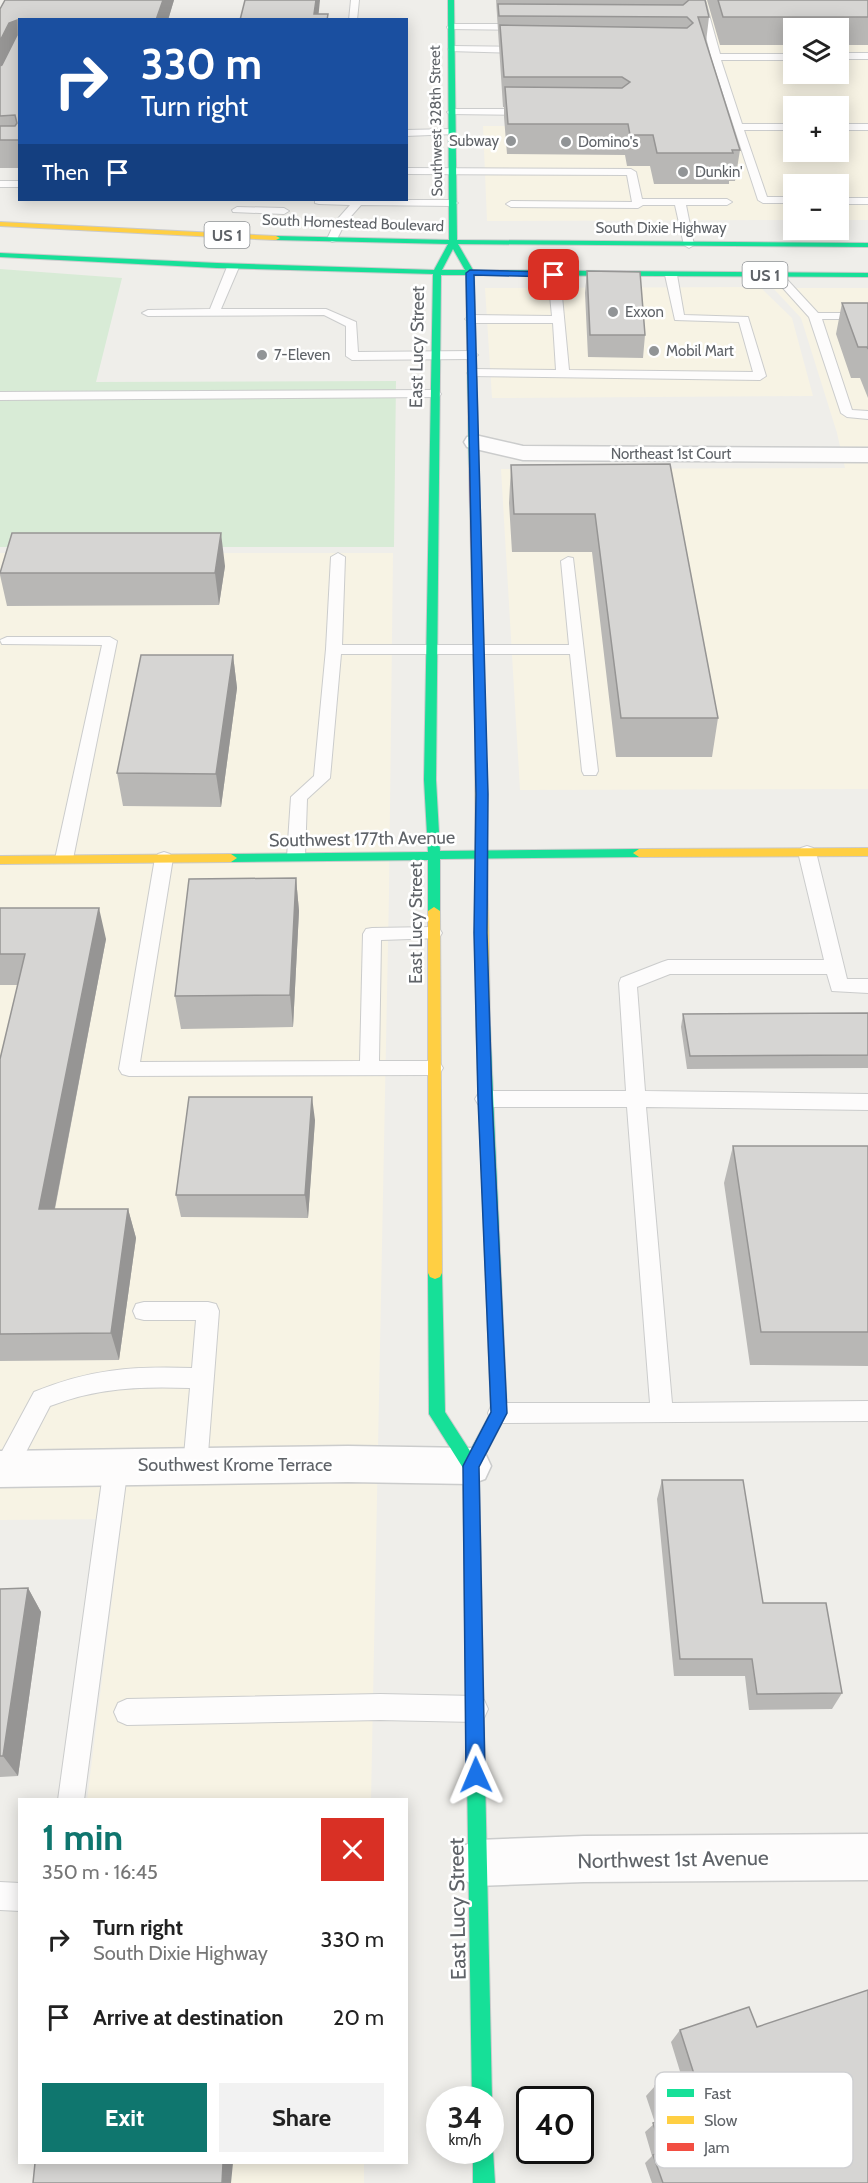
<!DOCTYPE html>
<meta charset="utf-8">
<style>
:root{--surface:#fff;--page:#f2f2f2;--text:#222;--muted:#767676;--accent:#0f766e}
body{margin:0;font-family:Cabin,sans-serif;background:var(--page);color:var(--text);height:100vh;display:flex;flex-direction:column;font-size:22px;white-space:nowrap}
*{box-sizing:border-box;margin:0}
p{font-size:20px;color:var(--muted)}
.icon{flex:none;width:33px;height:33px;fill:none;stroke:currentColor;stroke-width:2;stroke-linecap:round;stroke-linejoin:round}
.map{position:relative;flex:1;overflow:hidden}
.side{position:absolute;left:18px;top:1798px;width:390px;height:366px;display:flex;flex-direction:column;background:var(--surface);border-radius:0px;box-shadow:0 3px 15px #0003}
.side>*{flex:none}
.banner{position:absolute;left:18px;top:18px;width:390px;height:183px;border-radius:0px;box-shadow:0 3px 15px #0003;background:#1a4fa0;color:#fff;overflow:hidden}
.buttons{position:absolute;left:783px;top:18px;display:grid;gap:12px}
.buttons a{display:grid;place-items:center;width:66px;height:66px;border-radius:0px;background:var(--surface);box-shadow:0 3px 15px #0003;font-size:30px}
.speed{position:absolute;left:426px;top:2086px;display:flex;gap:12px;font-size:30px;font-weight:700;text-align:center}
.speed>*{display:grid;place-content:center;width:78px;height:78px;border-radius:50%;background:var(--surface);box-shadow:0 3px 15px #0003;line-height:1}
.speed small{font-size:15px;font-weight:400}
.speed .limit{border:3px solid #111;border-radius:9px;background:#fff;color:#111}
.pin{position:absolute;display:grid;place-items:center;width:51px;height:51px;color:#fff;margin:-26px;border-radius:12px;box-shadow:0 3px 9px #0006}
.me{position:absolute;width:66px;margin:-33px;rotate:359deg;stroke-linejoin:round;filter:drop-shadow(0 0 4px #0008)}
.turn{display:flex;align-items:center;gap:21px;height:126px;padding:0 24px;font-size:27px}
.turn .icon{width:78px;height:78px;stroke-width:2.5}
.turn b{display:block;font-size:42px;line-height:51px}
.then{display:flex;align-items:center;height:57px;padding:0 24px;background:#0003;gap:12px;font-size:22px}
.round{display:grid;place-items:center;flex:none;width:63px;height:63px;border-radius:0px;background:var(--page)}
.headline{display:flex;align-items:center;justify-content:space-between;height:102px;padding:0 24px}
h1{font-size:36px;font-weight:800;line-height:45px;color:var(--accent)}
.primary-button{display:flex;gap:12px;margin-top:auto;padding:12px 24px}
.primary-button a{flex:1;height:69px;border-radius:0px;background:var(--accent);color:#fff;font-size:24px;font-weight:800;line-height:69px;text-align:center}
.primary-button a+a{background:var(--page);color:var(--text)}
ul{padding:0;list-style:none}
li{display:flex;align-items:center;gap:18px;height:78px;padding:0 24px}
li div{flex:1}
li b{display:block;font-size:22px}
li em{font-style:normal}
.map>svg:first-child{display:block}
.commercial{fill:#f7f3e4;fill-rule:evenodd}
.green{fill:#d8ebd6}
.lines{fill:none;stroke-linecap:round;stroke-linejoin:round}
.lane-casing{stroke:#cbcccc;stroke-width:2}
.street-casing{stroke:#cbcccc;stroke-width:3}
.fast-casing{stroke:#cacacb;stroke-width:2}
.slow-casing{stroke:#cacacb;stroke-width:2}
.jam-casing{stroke:#cacacb;stroke-width:2}
.lane{fill:#fdfcfc;fill-rule:evenodd}
.street{fill:#fdfcfc;fill-rule:evenodd}
.fast{fill:#16e098;fill-rule:evenodd}
.slow{fill:#ffcf43;fill-rule:evenodd}
.jam{fill:#f24e42;fill-rule:evenodd}
.wall{fill:#b8b7b5}
.shaded-wall{fill:#969594}
.building{fill:#d6d5d3;stroke:#969594;stroke-width:1.5}
.route{fill:#1a73e8;stroke:#114b97;stroke-width:1.5}
.poi-dot{fill:#919496;stroke:#fff;stroke-width:2}
.labels{text-anchor:middle;dominant-baseline:central;stroke-width:5;stroke-linejoin:round;paint-order:stroke}
.far-street-label{font-size:15px;fill:#5f6368;stroke:#fff}
.far-poi-label{font-size:15px;fill:#5f6368;stroke:#fff;text-anchor:start}
.shield{fill:#fff;stroke:#8f9295;stroke-width:1.5}
.shield-label{font-size:16px;font-weight:bold;fill:#5f6368}
.street-label{font-size:18px;fill:#5f6368;stroke:#fff}
.near-street-label{font-size:21px;fill:#5f6368;stroke:#fff}
.key{fill:#fff;stroke:#cfd0d2;stroke-width:1.5}
.key-label{font-size:16px;fill:#5f6368}
</style>
<div class="map">
<svg width="868" height="2183" viewBox="0 0 868 2183">
<rect width="100%" height="100%" fill="#efeeea"/>
<path class="commercial" d="M691 0H868V220H839L838 184H794L793 220 487 221 483 126 721 127ZM794 28H838V74H794ZM794 106H838V152H794Z
M760 287 792 318 813 396 492 398 485 288Z
M773 288H868V789L520 790 501 469 845 468 837 433 801 318Z
M0 553H393L389 893 371 1800H87L122 1519 0 1520Z
M43 2163H364V2183H40Z"/>
<path class="green" d="M0 269 122 278 96 382 396 381 394 547H0Z"/>
<g class="lines">
<g class="lane-casing">
<path id="lane" d="M351 0H359L357 20H349Z
M697 0H705L720 54H794V60H721L742 124H794V130H744L767 197H794V203H763L758 200 711 57Z
M451 24H524L528 27 524 30 448 29 447 27Z
M452 46 524 47 528 50 524 53 449 51 448 49Z
M838 53H868V59H838Z
M452 109H531L536 112 531 115 449 114 447 112Z
M838 124H868V130H838Z
M452 129 455 130V134L406 136V130Z
M406 168 631 169 636 172 642 199H727L732 202 727 205H686L694 245 689 248 684 245 675 205H643L638 208 511 207 506 204 511 201 632 202 627 175 406 174Z
M0 181H20V187H0Z
M838 198H868V204H838Z
M315 200H453L458 203 453 206 361 205 345 223 336 241 332 242 327 239 335 222 350 205 319 204 315 203Z
M237 207 284 208 289 211 284 214 233 212 232 210Z
M233 264 239 267 221 309H326L356 322 358 352 472 351 478 355 472 359 352 360 346 356V326L324 315 148 316 142 313 148 310 210 309 227 267Z
M554 272 560 275 569 370 753 372 739 322 675 320 665 275 671 272 677 275 684 315 748 317 766 376 760 380 469 376 467 373 473 369 556 370 553 323H471L465 319 471 315 552 316 548 275Z
M777 272 781 273 818 313H868V319H822L852 410 868 411V419L847 417 841 413 809 317 773 277V273Z
M435 390 439 391 441 394 439 397 0 400V392Z
M338 553 345 557 342 645H569L561 561 568 557 573 558 598 771 596 775H584L582 771 570 654H341L330 778 307 799 305 857 302 861H290L287 857 291 797 314 776 326 649 331 557Z
M7 637H110L117 641 73 859 70 863H58L55 859 102 645 2 644 0 640Z
M807 846 813 848 816 852 847 979H868V993L832 991 827 974H670L637 987 645 1091 868 1094V1110L646 1107 672 1403 868 1401V1421L499 1423 491 1420 488 1413 491 1406 499 1403H650L627 1107H485L478 1104 475 1099 478 1094 485 1091H626L619 983 621 978 662 962 668 960H824L798 852 801 848Z
M164 852 170 854 173 858 140 1062 360 1061 363 934 366 929 372 928 433 927 439 928 442 933 439 938 381 940 379 1061H433L440 1063 443 1068 440 1073 433 1075 129 1076 122 1074 119 1069 155 858 158 854Z
M144 1302H208L216 1304 219 1311 207 1467 203 1475 195 1478 187 1475 183 1467 190 1388C141 1386 96 1388 50 1406L13 1477 5 1480 0 1478V1455L34 1392C90 1369 132 1366 192 1368L196 1320H144L136 1318 133 1311 136 1304Z
M116 1455 124 1458 128 1466 84 1800H58L104 1466 108 1458Z
M380 1694 475 1696 484 1700 488 1709 484 1718 475 1722 380 1720 127 1725 118 1721 114 1712 118 1703 127 1699Z
M0 1882 20 1883V1911L0 1910Z"/>
</g>
<g class="street-casing">
<path id="street" d="M475 435 523 446 868 448V462L523 460 467 447 464 442 467 437Z
M348 1446 471 1448 485 1453 491 1466 485 1479 471 1484 348 1482 0 1487V1451Z
M868 1834V1880L584 1882 477 1886 461 1879 454 1863 461 1847 477 1840 584 1836Z"/>
</g>
<g class="fast-casing">
<path id="fast" d="M448 0H454L457 240 868 243V247L458 244 473 270 868 273V277L474 275 479 467 474 470 469 467 466 275H441L436 780 440 851 639 849 645 853 639 857 440 859V911L434 915 428 911V860L231 862 225 858 231 854 428 852 424 780 433 274 217 268 0 257V253L217 263 434 270 448 244 276 240 272 238 276 236 449 240ZM453 249 465 270H442Z
M483 1020 490 1025 507 1413 479 1467 477 1477 471 1480 465 1477 463 1468 429 1414 428 1273 430 1269 435 1267 440 1269 442 1273 445 1412 470 1451 491 1412 476 1025Z
M476 1766 482 1769 485 1775 492 2100 490 2104V2100H472L467 1775 470 1769Z
M490 2144 493 2151 495 2183H473V2151H490Z"/>
</g>
<g class="slow-casing">
<path id="slow" d="M0 222 276 236 280 238 276 240 0 226Z
M480 714 485 717 490 1025 483 1030 476 1025 475 717Z
M868 848V856L639 857 633 853 639 849Z
M231 854 237 858 231 862 0 864V856Z
M434 907 440 911 442 1273 440 1277 435 1279 430 1277 428 1273V911Z"/>
</g>
<g class="jam-casing">
<path id="jam" d="M474 464 479 467 485 717 480 720 475 717 469 467Z
M471 1464 477 1467 479 1472 485 1775 482 1781 476 1784 470 1781 467 1775 463 1472 465 1467Z"/>
</g>
<use href="#lane" class="lane"/>
<use href="#street" class="street"/>
<use href="#fast" class="fast"/>
<use href="#slow" class="slow"/>
<use href="#jam" class="jam"/>
</g>
<path class="wall" d="M5 0H174L168 20H20V168H0V9Z
M496 0H705L709 17 706 42 740 150 735 181H729V184H654L650 166H627L625 155 507 154 504 117V107H503Z
M707 0H868V45H838V28H794V45H720Z
M587 271 645 335 643 358 588 357 585 293Z
M842 303H868V398L860 378H851L836 334Z
M670 464 718 718 712 757H616L592 552H512L509 503 511 465Z
M225 566 219 605 7 606 0 575V571Z
M233 655 237 688 221 807 123 806 117 773Z
M296 878 299 911 293 1027 181 1029 175 996Z
M0 908 106 939 55 1209H128L136 1238 119 1360 0 1361V1059L18 985H0Z
M868 1013V1068L687 1069 681 1027 683 1014Z
M315 1120 308 1218 181 1217 176 1195Z
M733 1146H868V1366L750 1365 724 1183Z
M662 1480 763 1603 842 1693 832 1709 749 1710 745 1676H674L657 1499Z
M28 1588 41 1612 18 1776 0 1777V1589Z
M757 2027 868 2183H652L645 2163 652 2156 645 2132 655 2123 646 2096 655 2086 682 2078 671 2042 680 2030Z"/>
<path class="shaded-wall" d="M163 0H174L168 20H156Z
M316 0H320L318 20 314 14Z
M17 20 20 33 0 77V41L9 23Z
M221 533 225 566 219 605 215 573Z
M233 655 237 688 221 807 216 774Z
M296 878 299 911 293 1027 290 995Z
M99 908 106 939 49 1238 39 1209Z
M312 1097 315 1120 308 1218 305 1195Z
M128 1209 136 1238 119 1360 111 1333Z
M28 1588 41 1612 18 1776 3 1756Z
M223 2163H233L231 2183H222Z"/>
<path class="building" d="M5 0H163L156 20H20V140H0V126H15L17 123 15 115 0 116V66L2 65 17 35V20L9 23 0 41V9Z
M245 0H316L314 14H328L327 20H240Z
M689 0H705L709 17H698L740 150H732L733 153H657L653 135H630L628 124H508L505 87 622 88 630 82 622 77H504L500 25 687 28 693 23 687 17 499 16 498 4 683 5Z
M718 0H868V17H723Z
M587 271 640 272 645 335H590Z
M842 303H868V349L867 347H858Z
M670 464 718 718H621L595 514H514L511 465Z
M12 533H221L215 573H0Z
M141 655H233L216 774 117 773Z
M296 878 290 995 175 996 189 879Z
M0 908H99L39 1209H128L111 1333 0 1334V1059L25 954H0Z
M868 1013V1055L690 1056 683 1014Z
M189 1097H312L305 1195H176Z
M733 1146H868V1332H761Z
M662 1480H743L763 1603H826L842 1693 757 1694 752 1659H680Z
M28 1588 3 1756H0V1589Z
M868 1990V2183H663L653 2155 662 2152 653 2123 665 2119 655 2086 694 2074 680 2030 749 2007 757 2027Z
M35 2163H223L222 2183H33Z"/>
<path class="route" d="M470 270 554 272 558 275 554 277 474 275 488 794 487 933 492 1099 507 1413 479 1467 485 1775 482 1781 476 1784 469 1781 466 1775 463 1466 491 1412 478 1099 474 933 476 794 466 273Z"/>
<g class="poi-dot">
<circle cx="511" cy="141" r="6"/>
<circle cx="566" cy="142" r="6"/>
<circle cx="683" cy="172" r="6"/>
<circle cx="613" cy="312" r="6"/>
<circle cx="654" cy="351" r="6"/>
<circle cx="262" cy="355" r="6"/>
</g>
<g class="labels">
<g class="far-street-label">
<text transform="translate(436 121) rotate(-91)">Southwest 328th Street</text>
<text transform="translate(353 223) rotate(2)">South Homestead Boulevard</text>
<text x="661" y="228">South Dixie Highway</text>
<text x="671" y="454">Northeast 1st Court</text>
</g>
<g class="far-poi-label">
<text x="499" y="141" text-anchor="end">Subway</text>
<text x="578" y="142">Domino's</text>
<text x="695" y="172">Dunkin'</text>
<text x="625" y="312">Exxon</text>
<text x="666" y="351">Mobil Mart</text>
<text x="274" y="355">7-Eleven</text>
</g>
<g class="shield">
<rect x="204.5" y="222" width="45" height="26" rx="4.5"/>
<rect x="742.5" y="262" width="45" height="26" rx="4.5"/>
</g>
<g class="shield-label">
<text x="227" y="235">US 1</text>
<text x="765" y="275">US 1</text>
</g>
<g class="street-label">
<text transform="translate(417 347) rotate(-89)">East Lucy Street</text>
<text transform="translate(362 839) rotate(-1)">Southwest 177th Avenue</text>
<text transform="translate(416 923) rotate(-90)">East Lucy Street</text>
<text x="235" y="1465">Southwest Krome Terrace</text>
</g>
<g class="near-street-label">
<text transform="translate(673 1859) rotate(-1)">Northwest 1st Avenue</text>
<text transform="translate(457 1909) rotate(-91)">East Lucy Street</text>
</g>
</g>
<rect x="655" y="2072" width="198" height="96" rx="9" class="key"/>
<rect x="667" y="2089" width="27" height="8" fill="#16e098"/>
<rect x="667" y="2116" width="27" height="8" fill="#ffcf43"/>
<rect x="667" y="2143" width="27" height="8" fill="#f24e42"/>
<g class="key-label">
<text x="704" y="2099">Fast</text>
<text x="704" y="2126">Slow</text>
<text x="704" y="2153">Jam</text>
</g>
</svg>
<div class="buttons">
<a><svg class="icon" aria-label="layers" viewBox="0 0 24 24"><path d="M12 4l9 5-9 5-9-5zM3 14l9 5 9-5"/></svg></a>
<a>+</a>
<a>−</a>
</div>
<div class="speed"><div>34<small>km/h</small></div><div class="limit">40</div></div>
<div class="pin" style="left:554px;top:275px;background:#d93025"><svg class="icon" aria-label="arrive" viewBox="0 0 24 24"><path d="M6 21V4h12l-3 4 3 4H6"/></svg></div>
<svg class="me" style="left:476px;top:1775px" viewBox="-20 -20 40 40"><path d="M0-17L14 15 0 8-14 15z" fill="#1a73e8" stroke="#fff" stroke-width="4"/></svg>
<div class="banner">
<div class="turn"><svg class="icon" aria-label="right" viewBox="0 0 24 24"><path d="M7 20v-9h11M14 6l5 5-5 5"/></svg><div><b>330 m</b>Turn right</div></div>
<div class="then">Then<svg class="icon" aria-label="arrive" viewBox="0 0 24 24"><path d="M6 21V4h12l-3 4 3 4H6"/></svg></div>
</div>
<section class="side">
<div class="headline"><div><h1>1 min</h1><p>350 m · 16:45</p></div><a class="round" style="background:#d93025;color:#fff"><svg class="icon" aria-label="close" viewBox="0 0 24 24"><path d="M6 6l12 12M18 6L6 18"/></svg></a></div>
<ul>
<li><svg class="icon" aria-label="right" viewBox="0 0 24 24"><path d="M7 20v-9h11M14 6l5 5-5 5"/></svg><div><b>Turn right</b><p>South Dixie Highway</p></div><em>330 m</em></li>
<li><svg class="icon" aria-label="arrive" viewBox="0 0 24 24"><path d="M6 21V4h12l-3 4 3 4H6"/></svg><div><b>Arrive at destination</b></div><em>20 m</em></li>
</ul>
<div class="primary-button"><a>Exit</a><a>Share</a></div>
</section>
</div>
